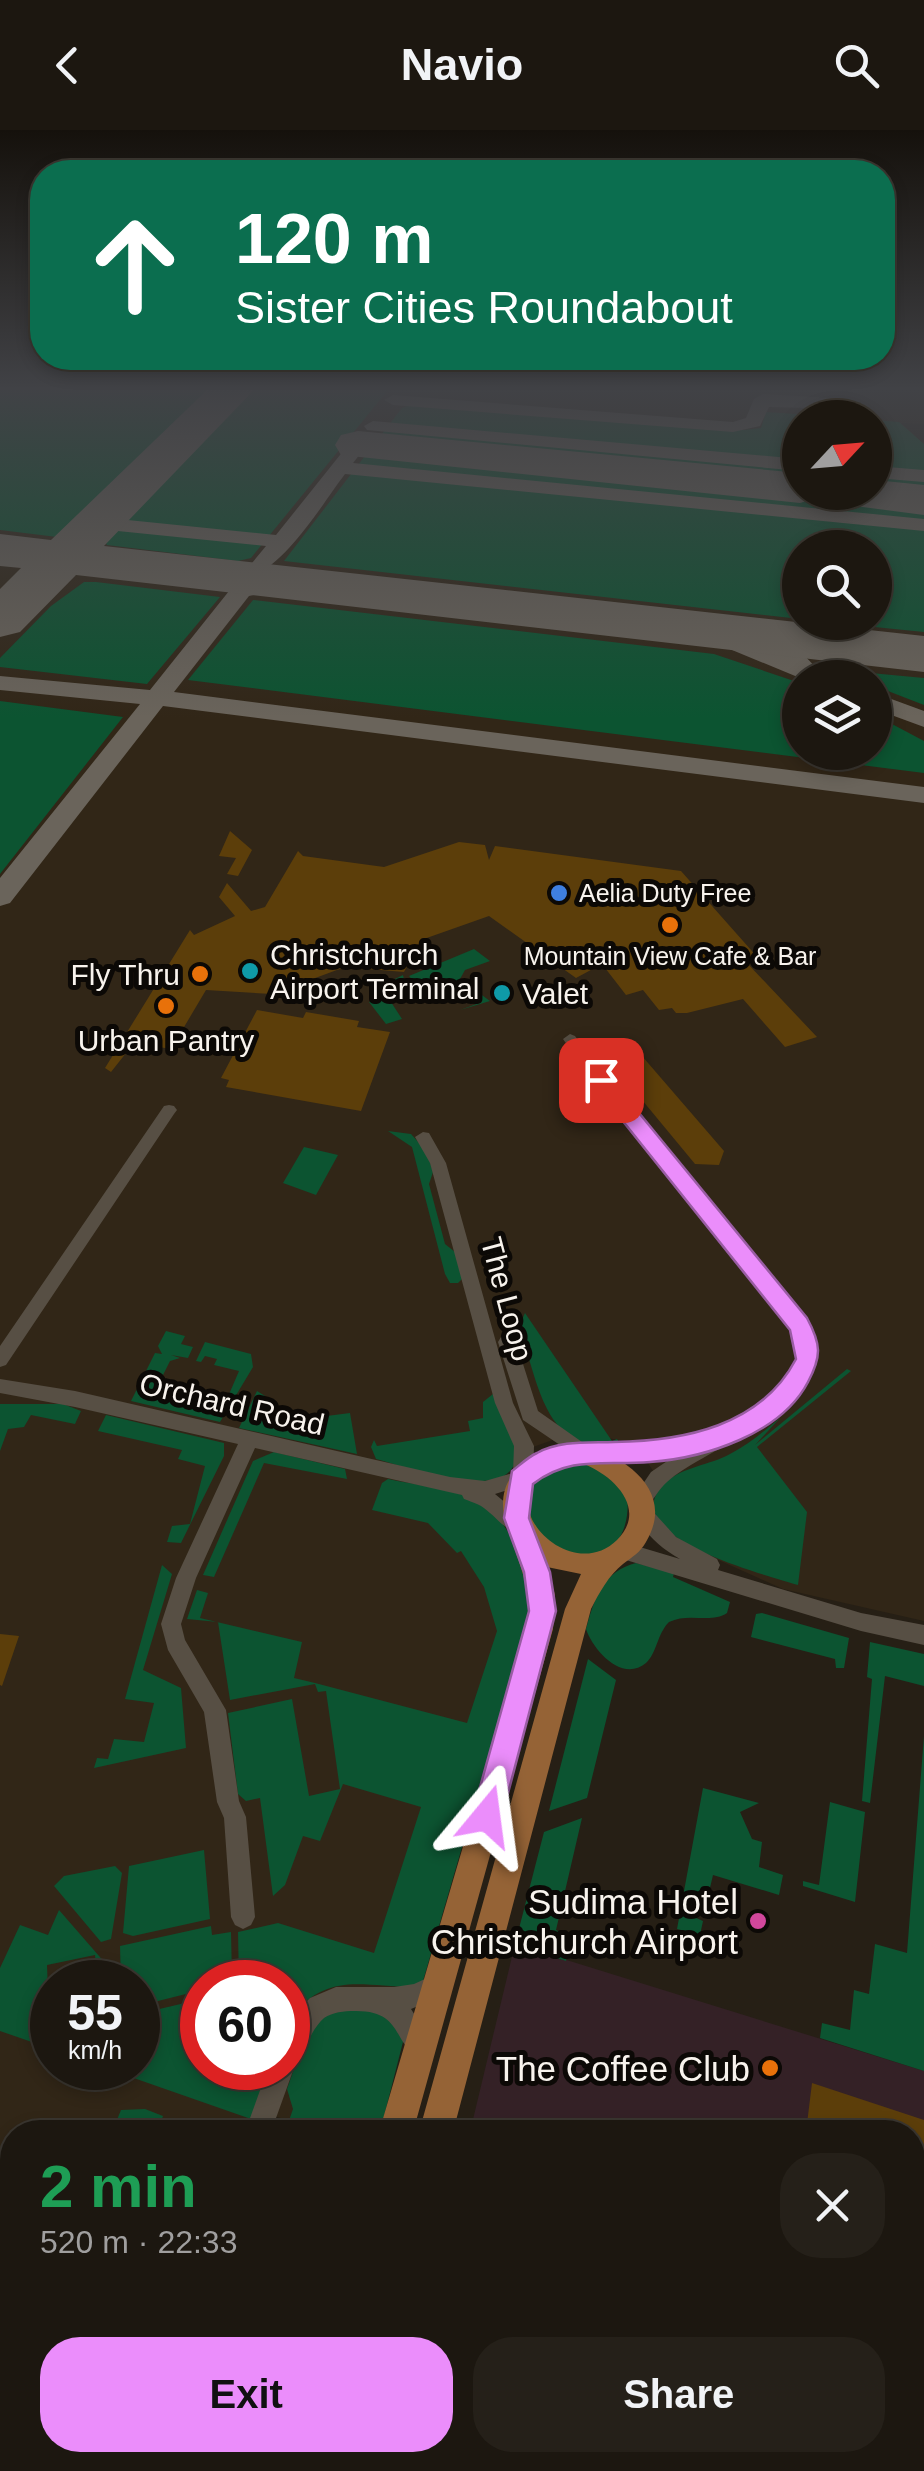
<!DOCTYPE html>
<meta charset="utf-8">
<style>
:root{--surface:#1c1710;--page:#252019;--text:#f1f3f6;--muted:#a09f9f;--line:#3a3630;--accent:#eb8dfb}
body{margin:0;font-family:Helvetica,sans-serif;background:var(--page);color:var(--text);height:100vh;display:flex;flex-direction:column;font-size:38px;white-space:nowrap}
*{box-sizing:border-box;margin:0}
p{font-size:32px;color:var(--muted)}
.icon{flex:none;width:55px;height:55px;fill:none;stroke:currentColor;stroke-width:2;stroke-linecap:round;stroke-linejoin:round}
.map{position:relative;flex:1;overflow:hidden}
.sheet{position:absolute;left:0px;top:1990px;width:925px;height:352px;display:flex;flex-direction:column;background:var(--surface);border-radius:40px 40px 0 0;box-shadow:0 5px 15px #0003,0 0 0 2px var(--line)}
.sheet>*{flex:none}
.hud{position:absolute;left:30px;top:30px;width:865px;height:210px;border-radius:40px;box-shadow:0 5px 15px #0003,0 0 0 2px var(--line);background:#0b6e4f;color:#fff;overflow:hidden}
.needle{width:65px;rotate:64deg}
.fabs{position:absolute;left:782px;top:270px;display:grid;gap:20px}
.fabs a{display:grid;place-items:center;width:110px;height:110px;border-radius:50%;background:var(--surface);box-shadow:0 5px 15px #0003,0 0 0 2px var(--line);font-size:50px}
.speed{position:absolute;left:30px;top:1830px;display:flex;gap:20px;font-size:50px;font-weight:700;text-align:center}
.speed>*{display:grid;place-content:center;width:130px;height:130px;border-radius:50%;background:var(--surface);box-shadow:0 5px 15px #0003,0 0 0 2px var(--line);line-height:1}
.speed small{font-size:25px;font-weight:400}
.speed .limit{border:15px solid #d22;background:#fff;color:#111}
.pin{position:absolute;display:grid;place-items:center;width:85px;height:85px;color:#fff;margin:-42px;border-radius:20px;box-shadow:0 5px 15px #0006}
.me{position:absolute;width:110px;margin:-55px;rotate:16deg;stroke-linejoin:round;filter:drop-shadow(0 0 8px #0008)}
.turn{display:flex;align-items:center;gap:35px;height:210px;padding:0 40px;font-size:45px}
.turn .icon{width:130px;height:130px;stroke-width:2.5}
.turn b{display:block;font-size:70px;line-height:85px}
.round{display:grid;place-items:center;flex:none;width:105px;height:105px;border-radius:40px;background:var(--page)}
.headline{display:flex;align-items:center;justify-content:space-between;height:170px;padding:0 40px}
h1{font-size:60px;font-weight:700;line-height:75px;color:#1e9e55}
.button{display:flex;gap:20px;margin-top:auto;padding:20px 40px}
.button a{flex:1;height:115px;border-radius:40px;background:var(--accent);color:#111;font-size:40px;font-weight:700;line-height:115px;text-align:center}
.button a+a{background:var(--page);color:var(--text)}
header{display:flex;justify-content:space-between;align-items:center;height:130px;padding:0 40px;background:var(--surface);font-size:45px;font-weight:700}
.map>svg:first-child{display:block}
.commercial{fill:#342126}
.built{fill:#312617;fill-rule:evenodd}
.green{fill:#0c5431}
.lines{fill:none;stroke-linecap:round;stroke-linejoin:round}
.taxiway{fill:#6a645b;fill-rule:evenodd}
.runway{fill:#6a645b;fill-rule:evenodd}
.building{fill:#5c3e0a}
.minor{fill:#574f44;fill-rule:evenodd}
.major{fill:#956336;fill-rule:evenodd}
.route{fill:#eb8dfb;stroke:#995ca3;stroke-width:2.5}
.shop-dot{fill:#3f7fe0;stroke:#0c0906;stroke-width:4}
.food-dot{fill:#e8710a;stroke:#0c0906;stroke-width:4}
.culture-dot{fill:#0f9aa8;stroke:#0c0906;stroke-width:4}
.hotel-dot{fill:#d1479c;stroke:#0c0906;stroke-width:4}
.labels{text-anchor:middle;dominant-baseline:central;stroke-width:10;stroke-linejoin:round;paint-order:stroke}
.far-poi-label{font-size:25px;fill:#f8f3ed;stroke:#0c0906;text-anchor:start}
.poi-label{font-size:30px;fill:#f8f3ed;stroke:#0c0906;text-anchor:start}
.street-label{font-size:30px;fill:#f8f3ed;stroke:#0c0906}
.near-poi-label{font-size:35px;fill:#f8f3ed;stroke:#0c0906;text-anchor:end}
</style>
<header><svg class="icon" aria-label="back" viewBox="0 0 24 24"><path d="M15 5l-7 7 7 7"/></svg>Navio<svg class="icon" aria-label="search" viewBox="0 0 24 24"><circle cx="10" cy="10" r="6"/><path d="M15 15l6 6"/></svg></header>
<div class="map">
<svg width="924" height="2341" viewBox="0 0 924 2341">
<rect width="100%" height="100%" fill="#261f15"/>
<path class="commercial" d="M515 1814 924 1941V2341H389L391 2330H912V2002H470Z"/>
<path class="built" d="M0 260H924V294L901 293 924 314V1491L783 1459 692 1418 668 1364 635 1313 575 1302 508 1326 488 1380 524 1449 376 2002H320L255 1979 246 2002H12V2330H130L126 2341H0ZM800 288H875V362H800ZM800 418H875V492H800ZM800 548H875V622H800ZM52 1852H138V1938H52ZM202 1852H288V1938H202Z"/>
<path class="green" d="M0 260H209L57 407 0 400Z
M253 260H388L251 428 238 431 107 415 104 409Z
M419 272 744 300 761 298 766 282 841 287 800 288V362H875V290L899 292 924 314V502L835 493 875 492V418H800V489L284 431 402 278Z
M84 452H96L220 467 147 554 0 537V528L51 476Z
M253 470 714 524 800 553V622H875V585L924 611V643L188 550Z
M860 542 924 548V575L875 556V548L862 547Z
M0 571 123 587 0 744Z
M474 819 490 831 465 840 460 849 490 871 460 880 482 872 475 862 467 864 463 859 448 863 447 855 422 861 409 846Z
M403 845 406 858 412 857 417 864 391 872 402 889 386 894 369 872 396 864 387 853Z
M388 1001 411 1004 427 1022 433 1042 429 1054 445 1114 455 1122 462 1149 458 1153H450L445 1144 412 1017Z
M304 1017 338 1025 316 1065 283 1053Z
M525 1183 612 1311 617 1309 623 1318C558 1323 544 1280 529 1229 524 1213 517 1198 525 1183Z
M166 1201 185 1206 181 1214 193 1217 188 1228 171 1225 180 1228 170 1231 161 1249 165 1254 227 1269 239 1241 214 1235 217 1229 205 1226 201 1232 196 1231 205 1212 251 1224 253 1237 220 1292 131 1271 155 1223 162 1224 158 1216Z
M847 1239 851 1241 757 1317 807 1382 798 1455C767 1445 608 1406 666 1352 683 1337 710 1335 730 1324 748 1315 764 1301 780 1288L755 1315Z
M257 1261 265 1266 272 1293 350 1283 357 1324 239 1298Z
M493 1264C498 1281 515 1304 516 1321 519 1379 407 1337 376 1329L371 1317 374 1310 377 1316 470 1301 468 1291 483 1288V1272Z
M0 1274H63L81 1281 75 1294 31 1285 24 1297 8 1299 0 1321Z
M106 1285 224 1313V1326L181 1413 167 1412 172 1396 190 1394 205 1336 178 1329 182 1320 98 1301Z
M274 1322 345 1339 347 1349 264 1333 214 1447 203 1445 253 1331Z
M579 1333 594 1336 627 1363C631 1395 619 1430 578 1425 564 1423 548 1411 535 1405L525 1367 539 1345Z
M388 1349C416 1355 448 1358 474 1369 514 1386 529 1449 529 1487L423 1851 418 1857C362 1858 329 1839 288 1890V1852H239L238 1802 278 1793 374 1823 421 1677 343 1654 320 1711 303 1706 285 1755 273 1766 260 1668 246 1671 238 1664 228 1583 292 1569 309 1666 340 1659 326 1561 318 1562 315 1554 230 1570 218 1492 187 1489 197 1460 208 1463 200 1488 302 1512 294 1548 315 1553 467 1593 497 1501 484 1457 461 1421 457 1423 428 1393 372 1380 382 1353Z
M636 1433 674 1443 673 1447 730 1472 727 1483C711 1494 689 1482 669 1492 657 1504 657 1523 646 1533 622 1553 593 1520 586 1499 594 1469 603 1441 636 1433Z
M162 1435 172 1444 143 1540 181 1558 186 1618 94 1638 97 1628 108 1629 114 1609 144 1612 154 1573 125 1569Z
M762 1483 849 1508 844 1538H836L835 1529 751 1507 756 1484Z
M870 1512 924 1524V1556L885 1546 870 1673 862 1671 872 1549 867 1547Z
M588 1529 616 1550 587 1668 549 1681Z
M924 1606V1941L820 1908 822 1893 850 1900 854 1860 869 1864 875 1814 907 1823Z
M703 1658 759 1673 740 1682 752 1709 762 1712 759 1737 783 1745 779 1765 713 1745 709 1762 700 1760 694 1787 703 1791 700 1805 677 1799Z
M830 1672 865 1682 855 1772 803 1756V1751L819 1755Z
M582 1688 556 1800 570 1807 566 1831 515 1814 544 1702Z
M204 1720 210 1789 133 1806 123 1803 129 1736Z
M115 1736 122 1743 111 1809 101 1812 54 1756 64 1746Z
M59 1780 106 1834 96 1836 95 1825 47 1835 48 1861H52V1919L0 1901V1838L20 1795 48 1805Z
M211 1796 212 1805 231 1802 232 1847 226 1852H202V1860L138 1876V1852H121L120 1816Z
M202 1869V1938H270L251 1989 105 1938H138V1884Z
M356 1877 386 1885 404 1908 380 2002H285L293 1979 287 1959 305 1907 323 1886Z
M145 1979 163 1986 157 2002H112L121 1980Z
M163 2330H284L281 2341H159Z"/>
<g class="lines">
<path class="taxiway" d="M763 264 847 269 856 274 847 279 769 277 760 296 733 302 393 275 384 270 393 265 733 292 746 288 754 269Z
M373 291 800 329V341L367 300 364 296Z
M355 313 364 319 353 333 924 389V401L345 344C319 378 271 462 223 451V441L252 433 266 416 98 399 88 393 98 387 276 405 348 315Z
M875 336 924 340V352L875 348Z
M282 446 290 447V457L249 466 174 562 924 657V673L163 576 10 773 0 776V748L140 574 0 560V546L150 560 233 456 254 448Z
M699 491 779 522C810 486 884 504 924 515V530C890 521 835 503 803 524L821 543 818 548H800L691 503V493Z
M875 563 924 581V597L875 579Z"/>
<path class="runway" d="M207 260H254L104 416 924 506V542L76 445 20 502 0 507V459L21 438 0 436V404L51 410Z
M358 301 800 343V362H822L817 368 800 373 341 325 335 315 341 305Z
M875 350 924 355V385L832 373 826 362H875Z"/>
</g>
<path class="building" d="M230 701 252 720 238 746 227 744 236 728 219 726Z
M459 712 485 715 489 730 495 716 681 741 759 829 747 833 817 907 785 917 743 869 687 883H676L672 878 659 880 643 860 626 865 602 834 576 848 489 786 421 810 404 842 345 837 272 864 206 860 171 919 134 913 111 942 105 938 190 800 194 805 235 786 219 767 227 753 251 781 265 777 298 721 303 726 384 737Z
M257 880 303 888 306 882 359 891 357 897 390 902 361 981 226 957 229 950 221 948Z
M604 924 642 926 724 1021 719 1035 695 1034Z
M0 1504 19 1506 2 1556 0 1555Z
M812 1953 924 1990V2170L912 2166V2002H806Z
M0 2172 12 2177V2297L0 2292Z"/>
<g class="lines">
<path class="minor" d="M570 904 575 906 614 960 805 1190C809 1198 815 1210 816 1219 823 1281 703 1319 667 1352 659 1359 654 1369 648 1376L676 1407 717 1429 720 1435 718 1440 861 1483 924 1495V1515L861 1501 616 1427 613 1421 616 1415 623 1412 680 1429C660 1418 645 1403 633 1383L637 1377 632 1370 651 1342 679 1323 596 1334 585 1332 523 1290 498 1212 501 1207H513L516 1212 538 1281 592 1319 704 1304 709 1306C738 1290 800 1259 799 1221 798 1214 793 1204 791 1198L604 968 563 909Z
M169 975 174 976 177 980 174 984 6 1235 0 1237V1216L164 976Z
M423 1002 429 1003 446 1033 513 1273 534 1316 533 1347 530 1353 495 1364 526 1390 529 1396 526 1402C507 1406 497 1386 481 1376 478 1374 467 1370 464 1369L462 1365 255 1318 196 1448 181 1494 185 1510 226 1580 239 1671 246 1687 255 1787 251 1795 243 1799 235 1795 231 1787 224 1688 217 1672 204 1582 168 1520 161 1494 176 1448 238 1314 75 1277 0 1263V1249L75 1261 450 1347 485 1351 513 1343 514 1316 495 1273 430 1033 415 1007Z
M438 1843 447 1846 450 1855 447 1864 411 1879 434 1915 430 1924 421 1928C391 1915 405 1880 354 1881 344 1881 333 1882 324 1888 310 1900 306 1923 291 1931L294 1938 271 2002H245L268 1938H288V1895L294 1884 310 1868 336 1857H394L414 1854Z
M133 2330H163L159 2341H129Z"/>
<path class="major" d="M585 1314C626 1328 676 1361 646 1412 640 1423 632 1427 623 1434 609 1445 599 1463 591 1479L453 2002H419L565 1479 581 1444 547 1437 555 1465 553 1499 413 2002H379L527 1499C527 1486 530 1472 527 1460 522 1437 513 1416 506 1394 490 1338 541 1318 585 1314ZM584 1334C614 1346 648 1379 617 1410 563 1463 466 1345 584 1334Z
M284 2330H322L318 2341H280Z
M328 2330H366L363 2341H325Z"/>
</g>
<linearGradient id="sky" x2="0" y2="1"><stop stop-color="#15110c"/><stop offset="0.44" stop-color="#414246"/><stop offset="1" stop-color="#414246" stop-opacity="0"/></linearGradient>
<rect width="924" height="588" fill="url(#sky)"/>
<path class="route" d="M601 943 608 945 807 1188C821 1214 822 1226 808 1252 781 1304 705 1328 650 1332 605 1336 571 1325 533 1354L529 1388 550 1442 556 1481 502 1686 497 1696 487 1700 476 1696 472 1686 529 1481 524 1442 504 1388 512 1341C520 1335 528 1327 537 1323 560 1310 589 1313 614 1312 684 1311 761 1296 796 1229L790 1200 594 955V945Z"/>
<circle class="shop-dot" cx="559" cy="763" r="10"/>
<g class="food-dot">
<circle cx="670" cy="795" r="10"/>
<circle cx="200" cy="844" r="10"/>
<circle cx="166" cy="876" r="10"/>
<circle cx="770" cy="1938" r="10"/>
</g>
<g class="culture-dot">
<circle cx="250" cy="841" r="10"/>
<circle cx="502" cy="863" r="10"/>
</g>
<circle class="hotel-dot" cx="758" cy="1791" r="10"/>
<g class="labels">
<g class="far-poi-label">
<text x="579" y="763">Aelia Duty Free</text>
<text x="670" y="826" text-anchor="middle">Mountain View Cafe &amp; Bar</text>
</g>
<g class="poi-label">
<text x="270" y="824">Christchurch<tspan x="270" dy="34">Airport Terminal</tspan></text>
<text x="180" y="844" text-anchor="end">Fly Thru</text>
<text x="522" y="863">Valet</text>
<text x="166" y="910" text-anchor="middle">Urban Pantry</text>
</g>
<g class="street-label">
<text transform="translate(507 1169) rotate(75)">The Loop</text>
<text transform="translate(232 1274) rotate(13)">Orchard Road</text>
</g>
<g class="near-poi-label">
<text x="738" y="1771">Sudima Hotel<tspan x="738" dy="40">Christchurch Airport</tspan></text>
<text x="750" y="1938">The Coffee Club</text>
</g>
</g>
</svg>
<div class="fabs">
<a><svg class="needle" viewBox="-14 -14 28 28"><path d="M0-13l5 13h-10z" fill="#e53935"/><path d="M0 13l5-13h-10z" fill="#a09f9f"/></svg></a>
<a><svg class="icon" aria-label="search" viewBox="0 0 24 24"><circle cx="10" cy="10" r="6"/><path d="M15 15l6 6"/></svg></a>
<a><svg class="icon" aria-label="layers" viewBox="0 0 24 24"><path d="M12 4l9 5-9 5-9-5zM3 14l9 5 9-5"/></svg></a>
</div>
<div class="speed"><div>55<small>km/h</small></div><div class="limit">60</div></div>
<div class="pin" style="left:601px;top:950px;background:#d93025"><svg class="icon" aria-label="arrive" viewBox="0 0 24 24"><path d="M6 21V4h12l-3 4 3 4H6"/></svg></div>
<svg class="me" style="left:487px;top:1686px" viewBox="-20 -20 40 40"><path d="M0-17L14 15 0 8-14 15z" fill="#eb8dfb" stroke="#fff" stroke-width="4"/></svg>
<div class="hud">
<div class="turn"><svg class="icon" aria-label="ahead" viewBox="0 0 24 24"><path d="M12 20V5M6 11l6-6 6 6"/></svg><div><b>120 m</b>Sister Cities Roundabout</div></div>
</div>
<section class="sheet">
<div class="headline"><div><h1>2 min</h1><p>520 m · 22:33</p></div><a class="round"><svg class="icon" aria-label="close" viewBox="0 0 24 24"><path d="M6 6l12 12M18 6L6 18"/></svg></a></div>
<div class="button"><a>Exit</a><a>Share</a></div>
</section>
</div>
